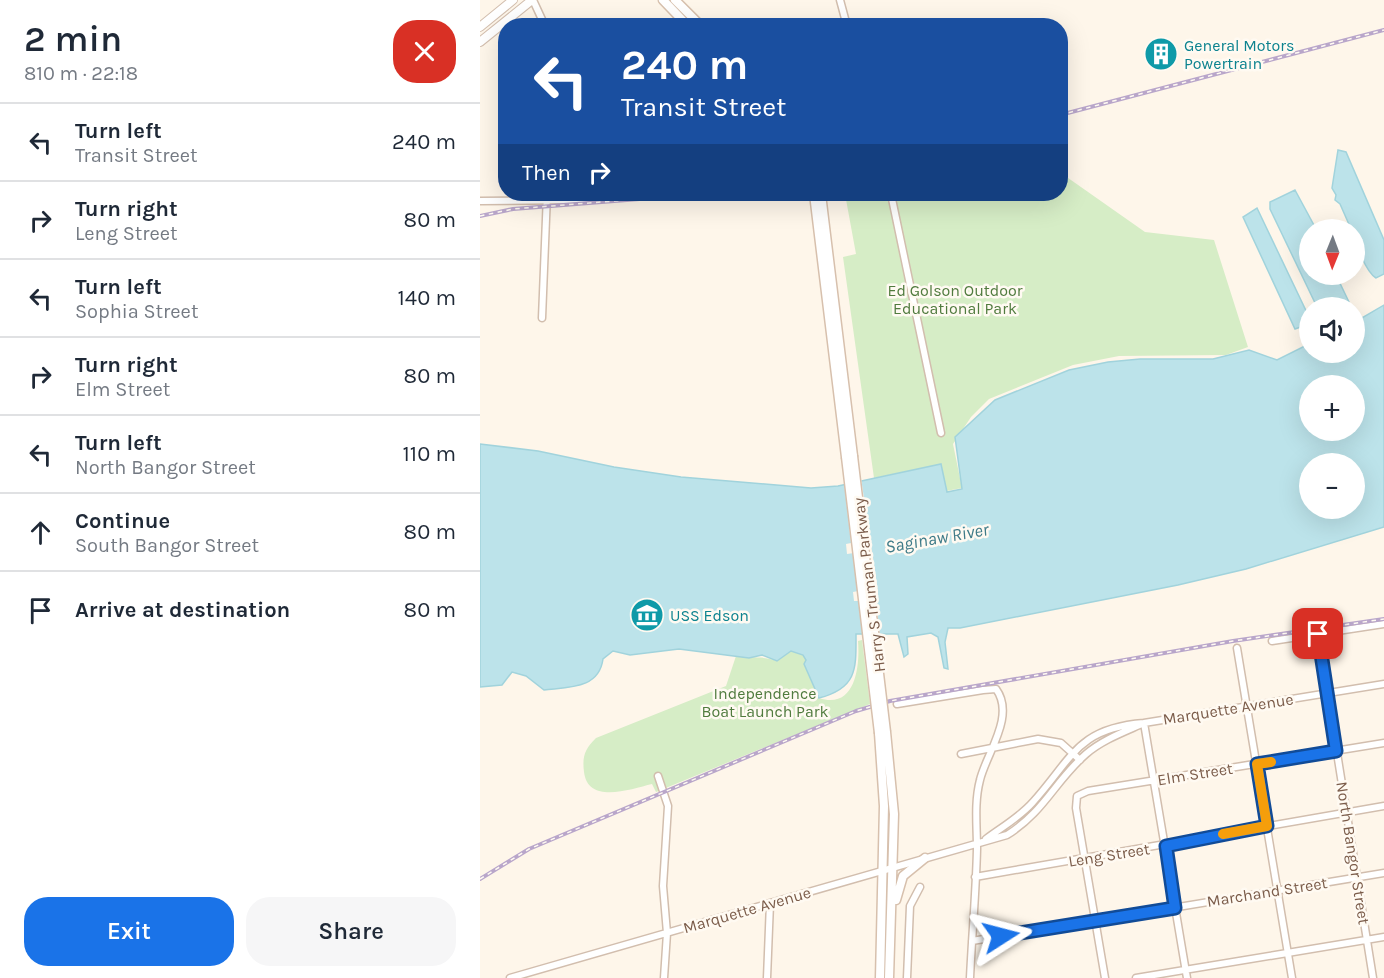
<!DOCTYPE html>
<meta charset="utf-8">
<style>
:root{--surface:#fff;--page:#f6f6f7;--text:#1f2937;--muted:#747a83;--line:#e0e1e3;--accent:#1a73e8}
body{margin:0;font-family:Karla,sans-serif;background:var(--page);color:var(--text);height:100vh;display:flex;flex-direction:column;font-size:22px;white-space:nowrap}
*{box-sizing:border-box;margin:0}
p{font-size:20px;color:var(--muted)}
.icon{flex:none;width:33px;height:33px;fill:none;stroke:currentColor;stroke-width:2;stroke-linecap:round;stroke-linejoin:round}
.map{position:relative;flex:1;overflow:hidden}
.side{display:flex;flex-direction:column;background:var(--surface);width:480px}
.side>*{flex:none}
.guide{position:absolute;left:18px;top:18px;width:570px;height:183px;border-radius:24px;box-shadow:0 6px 24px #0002;background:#1a4fa0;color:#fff;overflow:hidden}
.needle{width:39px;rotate:181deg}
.tools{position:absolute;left:819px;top:219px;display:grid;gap:12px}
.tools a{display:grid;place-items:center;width:66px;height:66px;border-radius:50%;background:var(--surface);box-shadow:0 6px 24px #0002;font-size:30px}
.pin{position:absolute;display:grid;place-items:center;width:51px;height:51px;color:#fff;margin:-26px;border-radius:12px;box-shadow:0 3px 9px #0006}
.me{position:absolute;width:66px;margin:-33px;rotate:81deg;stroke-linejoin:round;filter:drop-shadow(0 0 4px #0008)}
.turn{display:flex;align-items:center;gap:21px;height:126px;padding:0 24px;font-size:27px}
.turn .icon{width:78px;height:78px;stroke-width:2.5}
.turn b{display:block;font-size:42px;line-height:51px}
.then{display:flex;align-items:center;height:57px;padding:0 24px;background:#0003;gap:12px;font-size:22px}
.round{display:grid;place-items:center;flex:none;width:63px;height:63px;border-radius:24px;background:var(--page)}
.summary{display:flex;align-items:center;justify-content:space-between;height:102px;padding:0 24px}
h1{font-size:36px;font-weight:600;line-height:45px}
.primary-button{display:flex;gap:12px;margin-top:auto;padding:12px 24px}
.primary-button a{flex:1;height:69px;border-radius:24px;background:var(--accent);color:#fff;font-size:24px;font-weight:600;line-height:69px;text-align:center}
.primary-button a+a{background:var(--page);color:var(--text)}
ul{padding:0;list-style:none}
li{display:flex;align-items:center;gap:18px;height:78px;padding:0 24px;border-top:2px solid var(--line)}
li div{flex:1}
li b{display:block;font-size:22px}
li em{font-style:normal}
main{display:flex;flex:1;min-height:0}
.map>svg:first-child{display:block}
.green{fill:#d6edc6}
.water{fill:#bce3ea;stroke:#a1d3dc;stroke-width:1.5;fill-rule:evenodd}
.pier{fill:#fef6ea}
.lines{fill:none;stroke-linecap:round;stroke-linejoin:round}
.minor-casing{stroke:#d2beae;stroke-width:9}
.tertiary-casing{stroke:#d2beae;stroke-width:10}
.secondary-casing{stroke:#d7c0ad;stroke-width:11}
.minor{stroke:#fff;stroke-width:6}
.tertiary{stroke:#fff;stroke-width:8}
.secondary{stroke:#fff;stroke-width:8}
.rail-casing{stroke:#b9a6ca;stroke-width:4}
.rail{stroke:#fffaf2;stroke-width:1.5;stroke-dasharray:4.5;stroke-linecap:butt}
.secondary-bridge-casing{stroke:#d7c0ad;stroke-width:11;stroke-linecap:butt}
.secondary-bridge{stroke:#fff;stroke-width:8}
.route-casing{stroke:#114b97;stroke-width:15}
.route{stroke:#1a73e8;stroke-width:10}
.slow{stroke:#f59e0b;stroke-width:10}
.labels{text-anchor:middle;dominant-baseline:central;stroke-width:5;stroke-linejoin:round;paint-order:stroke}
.culture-label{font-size:16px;fill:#0d838f;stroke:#fffaf2;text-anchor:start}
.park-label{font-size:16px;fill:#507b3e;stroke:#fffaf2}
.street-label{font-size:16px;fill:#7b5c4a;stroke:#fffaf2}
.water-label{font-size:18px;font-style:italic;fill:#3f7b88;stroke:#fffaf2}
</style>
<main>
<section class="side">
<div class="summary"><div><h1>2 min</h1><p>810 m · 22:18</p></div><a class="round" style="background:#d93025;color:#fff"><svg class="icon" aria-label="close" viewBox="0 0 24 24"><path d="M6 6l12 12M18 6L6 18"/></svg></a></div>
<ul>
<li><svg class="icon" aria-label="left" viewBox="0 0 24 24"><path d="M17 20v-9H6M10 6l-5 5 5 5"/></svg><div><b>Turn left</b><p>Transit Street</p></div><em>240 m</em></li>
<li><svg class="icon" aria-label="right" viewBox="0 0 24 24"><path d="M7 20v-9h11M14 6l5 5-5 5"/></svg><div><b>Turn right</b><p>Leng Street</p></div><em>80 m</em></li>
<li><svg class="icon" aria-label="left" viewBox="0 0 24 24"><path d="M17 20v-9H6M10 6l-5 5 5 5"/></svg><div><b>Turn left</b><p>Sophia Street</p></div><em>140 m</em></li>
<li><svg class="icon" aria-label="right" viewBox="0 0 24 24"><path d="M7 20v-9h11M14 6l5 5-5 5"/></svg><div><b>Turn right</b><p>Elm Street</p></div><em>80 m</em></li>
<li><svg class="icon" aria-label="left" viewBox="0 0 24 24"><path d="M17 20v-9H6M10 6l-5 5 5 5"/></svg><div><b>Turn left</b><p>North Bangor Street</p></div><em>110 m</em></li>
<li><svg class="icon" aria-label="ahead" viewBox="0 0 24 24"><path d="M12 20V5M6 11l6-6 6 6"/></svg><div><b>Continue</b><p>South Bangor Street</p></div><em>80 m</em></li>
<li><svg class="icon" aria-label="arrive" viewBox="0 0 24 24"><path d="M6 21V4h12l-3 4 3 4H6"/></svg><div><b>Arrive at destination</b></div><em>80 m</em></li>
</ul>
<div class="primary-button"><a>Exit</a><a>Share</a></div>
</section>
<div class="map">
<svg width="904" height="978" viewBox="0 0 904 978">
<rect width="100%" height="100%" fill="#fef6ea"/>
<path class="green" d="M581 173 665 232 734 240 768 347 746 355 639 356 593 365 509 399 491 417 473 444 482 488 466 491 461 464 394 478 363 257 376 254 365 194H580Z
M382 640 390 704 176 792 172 784C151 789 108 805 104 772 102 756 105 749 116 738L246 686 256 656C273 659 280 655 297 661L311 651 323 654 326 660 324 664 339 698C376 710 380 665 378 641Z"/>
<path class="water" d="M858 150 866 152 904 240V274L896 278C886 272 874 242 874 230L871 229 860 204 855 200 856 195 852 188Z
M815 190 836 229 830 230V274L856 275 869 302 868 307H837L790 209V202Z
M777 208 829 317V324L815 329 763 217Z
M904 305V527L766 569 698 585 480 628H468L465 642 468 669 464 668 458 637 451 633 427 637 428 654 424 657 418 634H376C376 668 378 688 339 698L324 664 326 660 323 655 311 651 297 661 282 655 269 658 199 649 150 655 133 651 123 659C119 689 89 687 64 690L46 676 32 672 22 685 0 687V444L58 451 134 467 201 477 331 488 358 486 461 464 467 492 482 489 475 437 515 400 589 370 628 362 660 359H733L769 350 797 360 829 344 830 352H874L875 322ZM830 386H874V430H830ZM830 464H874V508H830Z"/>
<path class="pier" d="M381 478 398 591 396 599 400 637H383L378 601H374L373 592 378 591 374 553 367 554 366 544 371 543 364 482Z"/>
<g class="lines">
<g class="minor-casing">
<path id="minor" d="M53 0 65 26
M360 0 367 26
M411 194 461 433
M0 201 98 200 164 194
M62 318 67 194
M838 634 893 978
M792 641 904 624
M757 648 812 978
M417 704 503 690 516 689C536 716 506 754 500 780 494 803 497 826 497 849 496 892 492 935 490 978
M664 723 707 978
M481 754 558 739 581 743 600 760
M178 776 188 806 183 886 187 933 184 978
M506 839C522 827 540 817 553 802 592 759 597 728 664 723L904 684
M495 877 904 806
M492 941 904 873
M30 978 527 835C564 812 575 781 606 754 622 740 644 732 664 723
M287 978 290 903
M427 978 430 906 440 887
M625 978 596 808 597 796 608 791 904 743
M656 978 904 937"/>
</g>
<g class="tertiary-casing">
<path id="tertiary" d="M0 27 33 0
M0 42 52 0"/>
</g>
<g class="secondary-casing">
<path id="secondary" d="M183 0 208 26
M195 0 221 26
M334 194 366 457
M341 194 373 456
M406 732 414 814 409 978
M399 733 404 806 400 978
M416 900 423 876 445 858"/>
</g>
<use href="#minor" class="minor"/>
<use href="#tertiary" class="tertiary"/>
<use href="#secondary" class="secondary"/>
<g class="rail-casing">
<path id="rail" d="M580 115 904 30
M0 216 33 209 223 194
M0 879 49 849 376 711 410 701 753 641 904 619"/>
</g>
<use href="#rail" class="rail"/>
<g class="secondary-bridge-casing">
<path id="secondary-bridge" d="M373 456 406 732
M366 457 399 733"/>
</g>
<use href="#secondary-bridge" class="secondary-bridge"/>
</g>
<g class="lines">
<g class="route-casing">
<path id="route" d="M521 936 695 908 686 846 787 826 777 764 856 751 838 634"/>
</g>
<use href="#route" class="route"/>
<path class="slow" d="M743 834 787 826 777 764 791 762"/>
</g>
<defs>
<g id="building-disc" transform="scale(1.725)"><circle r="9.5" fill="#0f9aa8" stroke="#fffaf2"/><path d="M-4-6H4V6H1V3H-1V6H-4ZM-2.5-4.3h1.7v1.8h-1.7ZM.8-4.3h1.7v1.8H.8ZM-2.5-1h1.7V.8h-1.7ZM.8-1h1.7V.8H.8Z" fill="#fff"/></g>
<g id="museum-disc" transform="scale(1.725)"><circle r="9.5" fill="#0f9aa8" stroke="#fffaf2"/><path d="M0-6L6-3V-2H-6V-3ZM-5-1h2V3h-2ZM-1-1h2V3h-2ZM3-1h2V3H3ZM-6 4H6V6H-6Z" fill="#fff"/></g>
</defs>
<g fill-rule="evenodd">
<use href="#building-disc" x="681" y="54"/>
<use href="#museum-disc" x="167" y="615"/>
</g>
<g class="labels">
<g class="culture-label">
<text x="704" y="45">General Motors<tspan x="704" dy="18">Powertrain</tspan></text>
<text x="190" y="615">USS Edson</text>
</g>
<g class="park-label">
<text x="475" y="290">Ed Golson Outdoor<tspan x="475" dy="18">Educational Park</tspan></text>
<text x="285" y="693">Independence<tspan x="285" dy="18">Boat Launch Park</tspan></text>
</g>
<g class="street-label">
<text transform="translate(389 585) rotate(-97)">Harry S Truman Parkway</text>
<text transform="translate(748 709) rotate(-9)">Marquette Avenue</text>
<text transform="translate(715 774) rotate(-9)">Elm Street</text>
<text transform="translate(873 853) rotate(81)">North Bangor Street</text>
<text transform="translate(629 855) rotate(-9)">Leng Street</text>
<text transform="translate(787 892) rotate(-9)">Marchand Street</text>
<text transform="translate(267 910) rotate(-16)">Marquette Avenue</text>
</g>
<g class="water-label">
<text transform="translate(457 538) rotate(-10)">Saginaw River</text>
</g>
</g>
</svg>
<div class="tools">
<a><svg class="needle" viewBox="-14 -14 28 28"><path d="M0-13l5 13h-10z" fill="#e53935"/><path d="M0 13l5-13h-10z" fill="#747a83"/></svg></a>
<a><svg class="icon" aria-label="sound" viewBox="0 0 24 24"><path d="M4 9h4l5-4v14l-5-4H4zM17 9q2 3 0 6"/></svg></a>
<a>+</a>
<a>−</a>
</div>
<div class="pin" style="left:838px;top:634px;background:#d93025"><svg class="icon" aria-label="arrive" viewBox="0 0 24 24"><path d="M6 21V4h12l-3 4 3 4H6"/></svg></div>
<svg class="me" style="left:521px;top:936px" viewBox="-20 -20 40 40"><path d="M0-17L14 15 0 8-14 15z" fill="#1a73e8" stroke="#fff" stroke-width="4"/></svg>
<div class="guide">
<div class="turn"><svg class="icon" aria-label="left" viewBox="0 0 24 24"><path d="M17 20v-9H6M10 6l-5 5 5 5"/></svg><div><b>240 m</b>Transit Street</div></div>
<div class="then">Then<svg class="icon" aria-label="right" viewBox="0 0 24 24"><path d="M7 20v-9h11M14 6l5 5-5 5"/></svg></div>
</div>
</div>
</main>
